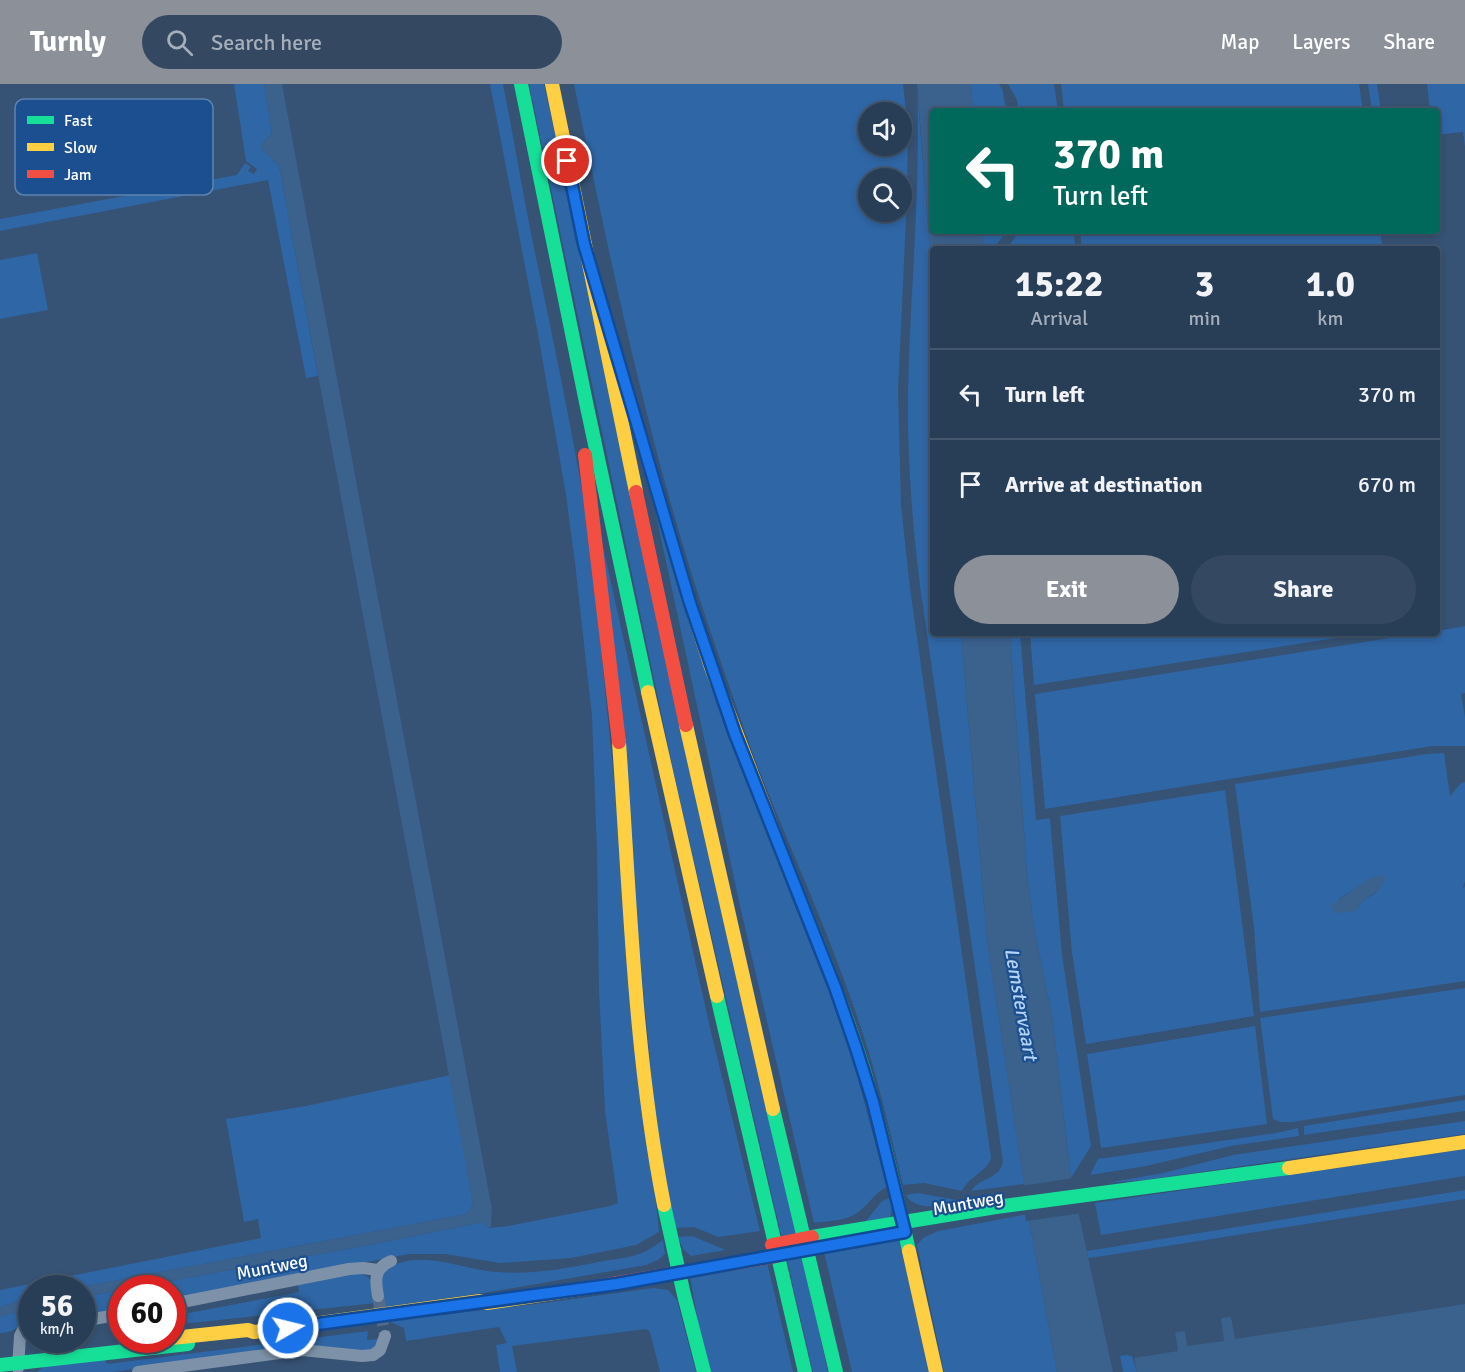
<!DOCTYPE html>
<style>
:root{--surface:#283e57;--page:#344961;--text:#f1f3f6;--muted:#a5aeba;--line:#44576d;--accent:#8c9099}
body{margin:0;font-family:Signika,sans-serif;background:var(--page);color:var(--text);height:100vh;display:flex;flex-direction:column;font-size:22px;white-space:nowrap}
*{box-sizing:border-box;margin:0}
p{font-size:20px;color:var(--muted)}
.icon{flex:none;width:33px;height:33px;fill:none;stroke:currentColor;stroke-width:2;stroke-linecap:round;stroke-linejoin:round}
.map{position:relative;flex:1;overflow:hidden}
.sheet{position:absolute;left:930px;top:162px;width:510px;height:390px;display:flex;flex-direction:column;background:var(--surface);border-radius:6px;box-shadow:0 3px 9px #0003,0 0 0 2px var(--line)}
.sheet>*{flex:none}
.top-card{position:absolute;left:930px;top:24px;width:510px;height:126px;border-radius:6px;box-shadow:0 3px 9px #0003,0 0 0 2px var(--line);background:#00695c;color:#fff;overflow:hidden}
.tools{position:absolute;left:858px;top:18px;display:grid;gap:12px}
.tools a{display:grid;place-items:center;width:54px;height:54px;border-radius:50%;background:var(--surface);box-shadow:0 3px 9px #0003,0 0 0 2px var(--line);font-size:30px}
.speed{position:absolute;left:18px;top:1191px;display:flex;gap:12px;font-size:30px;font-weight:700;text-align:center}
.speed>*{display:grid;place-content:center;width:78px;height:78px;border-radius:50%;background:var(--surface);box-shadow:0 3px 9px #0003,0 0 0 2px var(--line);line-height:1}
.speed small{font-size:15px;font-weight:400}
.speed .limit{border:9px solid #d22;background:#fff;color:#111}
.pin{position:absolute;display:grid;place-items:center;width:51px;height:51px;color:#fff;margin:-26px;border:3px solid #fff;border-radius:50%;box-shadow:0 2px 6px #0007}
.me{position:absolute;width:66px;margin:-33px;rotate:82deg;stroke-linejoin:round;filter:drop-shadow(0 0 4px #0008)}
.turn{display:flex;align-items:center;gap:21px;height:126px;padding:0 24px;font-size:27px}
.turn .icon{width:78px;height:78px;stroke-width:2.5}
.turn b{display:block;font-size:42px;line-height:51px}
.eta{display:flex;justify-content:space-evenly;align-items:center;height:102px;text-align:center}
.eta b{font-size:36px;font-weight:700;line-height:42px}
.action{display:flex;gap:12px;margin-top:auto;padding:12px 24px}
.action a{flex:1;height:69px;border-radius:36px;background:var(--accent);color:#fff;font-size:24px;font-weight:700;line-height:69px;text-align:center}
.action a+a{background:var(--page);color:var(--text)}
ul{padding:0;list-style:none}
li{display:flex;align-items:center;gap:18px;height:90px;padding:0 24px;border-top:2px solid var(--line)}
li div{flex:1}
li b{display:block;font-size:22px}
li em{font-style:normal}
header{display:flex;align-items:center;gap:36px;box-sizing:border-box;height:84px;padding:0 30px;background:var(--accent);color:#fff}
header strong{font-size:28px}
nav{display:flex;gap:33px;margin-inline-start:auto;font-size:21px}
.search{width:420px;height:54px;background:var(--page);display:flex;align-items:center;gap:15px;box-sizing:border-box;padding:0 21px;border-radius:33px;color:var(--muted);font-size:22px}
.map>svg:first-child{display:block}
.green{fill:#2f66a5;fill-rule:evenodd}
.water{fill:#3b618d}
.pier{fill:#365274}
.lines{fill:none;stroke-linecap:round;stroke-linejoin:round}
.street-tunnel{stroke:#546c89;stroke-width:12;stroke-dasharray:12 6;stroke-linecap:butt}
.street{stroke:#7d92a8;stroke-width:12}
.fast{stroke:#16e098;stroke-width:14}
.slow{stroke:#ffcf43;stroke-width:14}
.jam{stroke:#f24e42;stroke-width:14}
.jam-bridge{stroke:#f24e42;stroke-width:14}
.route-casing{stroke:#114b97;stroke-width:15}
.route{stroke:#1a73e8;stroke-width:10}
.labels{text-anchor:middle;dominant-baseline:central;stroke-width:4.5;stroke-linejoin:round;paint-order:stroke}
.street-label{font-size:18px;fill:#fff;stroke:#1b4f8f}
.water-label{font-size:20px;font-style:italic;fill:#b5d3f5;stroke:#1b4f8f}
.key{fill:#1b4f8f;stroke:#5f84b1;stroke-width:1.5}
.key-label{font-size:16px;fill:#fff}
</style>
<header>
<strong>Turnly</strong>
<div class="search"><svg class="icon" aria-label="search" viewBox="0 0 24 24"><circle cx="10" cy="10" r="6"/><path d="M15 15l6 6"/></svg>Search here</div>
<nav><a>Map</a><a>Layers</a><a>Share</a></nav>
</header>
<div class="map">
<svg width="1465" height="1288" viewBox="0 0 1465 1288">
<rect width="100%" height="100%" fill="#365274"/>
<path class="green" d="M234 0H264L272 49 263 59 261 64 279 82 318 292 306 294 268 96 0 147V135L237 91 245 79 251 83 248 87 254 90 257 85 246 77Z
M490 0H503C513 50 521 99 531 149 552 251 574 352 590 454L659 1148 636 1161 571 1174 500 1179 445 1170H409L173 1215 172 1204H130L374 1160 483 1138 488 1144 508 1142 610 1122 618 1119 605 1027 599 907 597 768 592 632 575 479 566 411 538 250Z
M529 0H544L828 1288H813L675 695Z
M574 0H903L908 45 907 114 898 307 901 421 910 504 991 1074C986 1089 969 1092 962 1107L924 1099 903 1101C890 1048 878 995 861 944 832 856 793 772 759 686 742 641 727 595 711 549 650 370 612 185 574 0ZM868 28H902V62H868ZM868 94H902V128H868Z
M971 0H999L1003 7 1006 27H973Z
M1008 0H1054L1058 27H1019L1017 16Z
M1061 0H1359L1363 27H1064Z
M1368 0H1377L1381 27H1372Z
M1427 0H1465V63L1463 48 1437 51V27H1430Z
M917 6 933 202V549H961L987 856 1024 1100 971 1107C981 1092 998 1097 1003 1078L920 502C912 437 907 372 908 307 910 206 921 107 917 6Z
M982 147H1008L992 165H984Z
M1020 147H1073L1076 165H1006Z
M1080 147H1380L1383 165H1082Z
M37 169 48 226 0 235V176Z
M644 375 833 901 887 1103C874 1109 869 1121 857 1129 846 1137 827 1137 814 1139L740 822Z
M600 449 711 948 760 1147 718 1153 694 1143 676 1144 659 1072Z
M1465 542V609L1461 610 1465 633V662H1432L1045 725 1035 610 1422 549H1437V547Z
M1010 549H1020L1036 736 1050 734 1062 871 1091 1062 1071 1094 1052 932 1034 844 1027 790Z
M1030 549H1369L1034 601Z
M1444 669 1450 712 1461 699 1465 698V798L1463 802 1464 804 1465 801V897L1260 928 1254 844 1235 700 1427 670ZM1374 793 1377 808 1362 817 1359 823 1339 815Z
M1225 706 1254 932 1086 960 1072 869 1060 732Z
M1465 904V1011L1292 1038H1280L1273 1035 1260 934Z
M1255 942 1267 1040 1101 1064 1087 970Z
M451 991 473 1120 467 1130 76 1204H32L31 1213 0 1223V1206L261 1154 258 1135 244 1138 226 1035 306 1022Z
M1465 1016V1027L1304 1051V1042Z
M1465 1037V1050L1145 1096 1107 1099 1163 1089 1233 1071Z
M1298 1044 1299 1052 1231 1062 1146 1082 1090 1091 1098 1075 1276 1049Z
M1465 1065V1092L1101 1151 1095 1119Z
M1465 1106V1115L1110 1171 1088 1174 1087 1167Z
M918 1109 968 1118C950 1120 916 1130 906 1111Z
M892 1113 891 1131 886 1138 866 1137 882 1117Z
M1028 1130 1057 1288H944L917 1161 923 1154 938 1147Z
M692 1152 726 1166 691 1172 683 1165 678 1153Z
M895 1154 899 1157 932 1288H852L824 1168Z
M663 1156 665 1170 658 1176 646 1181 490 1208 384 1223 380 1200 381 1188C420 1162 456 1185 497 1188 532 1191 569 1184 603 1177 615 1175 628 1174 639 1170 648 1167 656 1161 663 1156Z
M767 1178 793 1288H710L700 1250 690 1192Z
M356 1189C375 1191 373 1203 375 1219L173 1241V1232L299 1208 298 1201Z
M653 1204 668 1206 677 1216 696 1288H660L650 1248 646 1245 512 1262 517 1288H500L496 1261 507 1259 499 1243 406 1257 404 1244 388 1237 544 1219Z
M121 1206V1225L83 1231V1213Z
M31 1223V1235C18 1239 17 1249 0 1249V1233Z
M368 1247 367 1256 380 1255V1260L367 1268 301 1262 112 1288H37L44 1282 105 1275 107 1280Z
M1126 1271 1132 1272 1137 1288H1123L1120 1272Z"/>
<path class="water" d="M264 0H282L492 1125 491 1143 488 1144 483 1138 374 1160 130 1204H122L121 1206 83 1213 82 1204H76L467 1130 473 1120 279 82 261 64 263 59 272 49Z
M917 0H971L973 27H933V147H982L984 165H933V202Z
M961 549H1010L1027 790 1034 844 1052 932 1071 1094 1113 1288H1057L1030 1141 987 856Z
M1383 791 1385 793C1382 806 1375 809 1365 815 1361 818 1359 823 1355 827L1336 829 1330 822 1369 795Z
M31 1213V1223L0 1233V1223Z
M1465 1220V1288H1137L1134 1274 1178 1267 1175 1248 1185 1247 1187 1262 1224 1257 1221 1234 1231 1233 1235 1255Z"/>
<path class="pier" d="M1074 1094 1082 1129 1026 1137 1021 1102Z"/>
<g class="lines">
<path class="street-tunnel" d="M378 1212 385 1252"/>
<path class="street" d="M378 1212C375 1196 374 1184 391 1177
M172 1220 349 1185 363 1184 378 1186
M82 1237 122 1230
M18 1284 20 1252 23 1246 32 1241
M138 1288 302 1266 362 1272 373 1271 380 1266 385 1252"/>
<path class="fast" d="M521 0 587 323 648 608
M782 769C811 842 842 915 865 990 882 1048 896 1108 909 1167
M717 912 805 1288
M773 1025 836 1288
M664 1121 684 1211 704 1288
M812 1153 996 1123 1289 1084
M0 1281 188 1260"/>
<path class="slow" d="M552 0 636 408
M625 299 690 519 711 583 782 769
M648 608 717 912
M686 641 773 1025
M619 658C630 813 634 969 664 1121
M1289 1084 1465 1058
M909 1167 936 1288
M172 1254 248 1246 254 1248 480 1217 487 1219 594 1203"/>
<path class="jam" d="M585 371 619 658
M636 408 686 641
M594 1203 776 1172"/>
<path class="jam-bridge" d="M772 1161 812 1153"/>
</g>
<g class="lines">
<g class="route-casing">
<path id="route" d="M288 1244 617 1200 905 1148 873 1018 856 964 835 903 735 650 690 519 584 160 567 77"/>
</g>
<use href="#route" class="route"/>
</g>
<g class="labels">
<g class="street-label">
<text transform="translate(968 1119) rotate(-10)">Muntweg</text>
<text transform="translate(272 1183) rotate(-11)">Muntweg</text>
</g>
<g class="water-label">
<text transform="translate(1021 920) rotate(80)">Lemstervaart</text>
</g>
</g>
<rect x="15" y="15" width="198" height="96" rx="9" class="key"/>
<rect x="27" y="32" width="27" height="8" fill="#16e098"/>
<rect x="27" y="59" width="27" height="8" fill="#ffcf43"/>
<rect x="27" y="86" width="27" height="8" fill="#f24e42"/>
<g class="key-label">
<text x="64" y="42">Fast</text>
<text x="64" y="69">Slow</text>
<text x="64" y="96">Jam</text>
</g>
</svg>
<div class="tools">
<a><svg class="icon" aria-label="sound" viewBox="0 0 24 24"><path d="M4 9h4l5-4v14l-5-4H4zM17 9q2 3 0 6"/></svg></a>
<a><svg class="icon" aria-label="search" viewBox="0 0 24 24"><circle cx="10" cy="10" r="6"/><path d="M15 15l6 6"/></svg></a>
</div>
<div class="speed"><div>56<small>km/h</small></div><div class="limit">60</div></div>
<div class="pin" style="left:567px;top:77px;background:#d93025"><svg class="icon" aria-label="arrive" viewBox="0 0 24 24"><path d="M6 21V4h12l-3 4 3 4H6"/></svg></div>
<svg class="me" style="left:288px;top:1244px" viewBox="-20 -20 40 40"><circle r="17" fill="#1a73e8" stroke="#fff" stroke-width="3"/><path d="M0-11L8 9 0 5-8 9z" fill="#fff"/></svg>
<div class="top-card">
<div class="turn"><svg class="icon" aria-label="left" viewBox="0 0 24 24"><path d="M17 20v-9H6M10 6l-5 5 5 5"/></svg><div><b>370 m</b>Turn left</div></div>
</div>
<section class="sheet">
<div class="eta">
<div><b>15:22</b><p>Arrival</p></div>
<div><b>3</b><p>min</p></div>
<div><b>1.0</b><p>km</p></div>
</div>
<ul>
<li><svg class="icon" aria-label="left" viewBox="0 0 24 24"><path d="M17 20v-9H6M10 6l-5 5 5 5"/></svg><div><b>Turn left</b></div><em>370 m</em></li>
<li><svg class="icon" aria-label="arrive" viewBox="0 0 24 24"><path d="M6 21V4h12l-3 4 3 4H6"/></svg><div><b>Arrive at destination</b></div><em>670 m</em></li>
</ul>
<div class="action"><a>Exit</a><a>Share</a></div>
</section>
</div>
